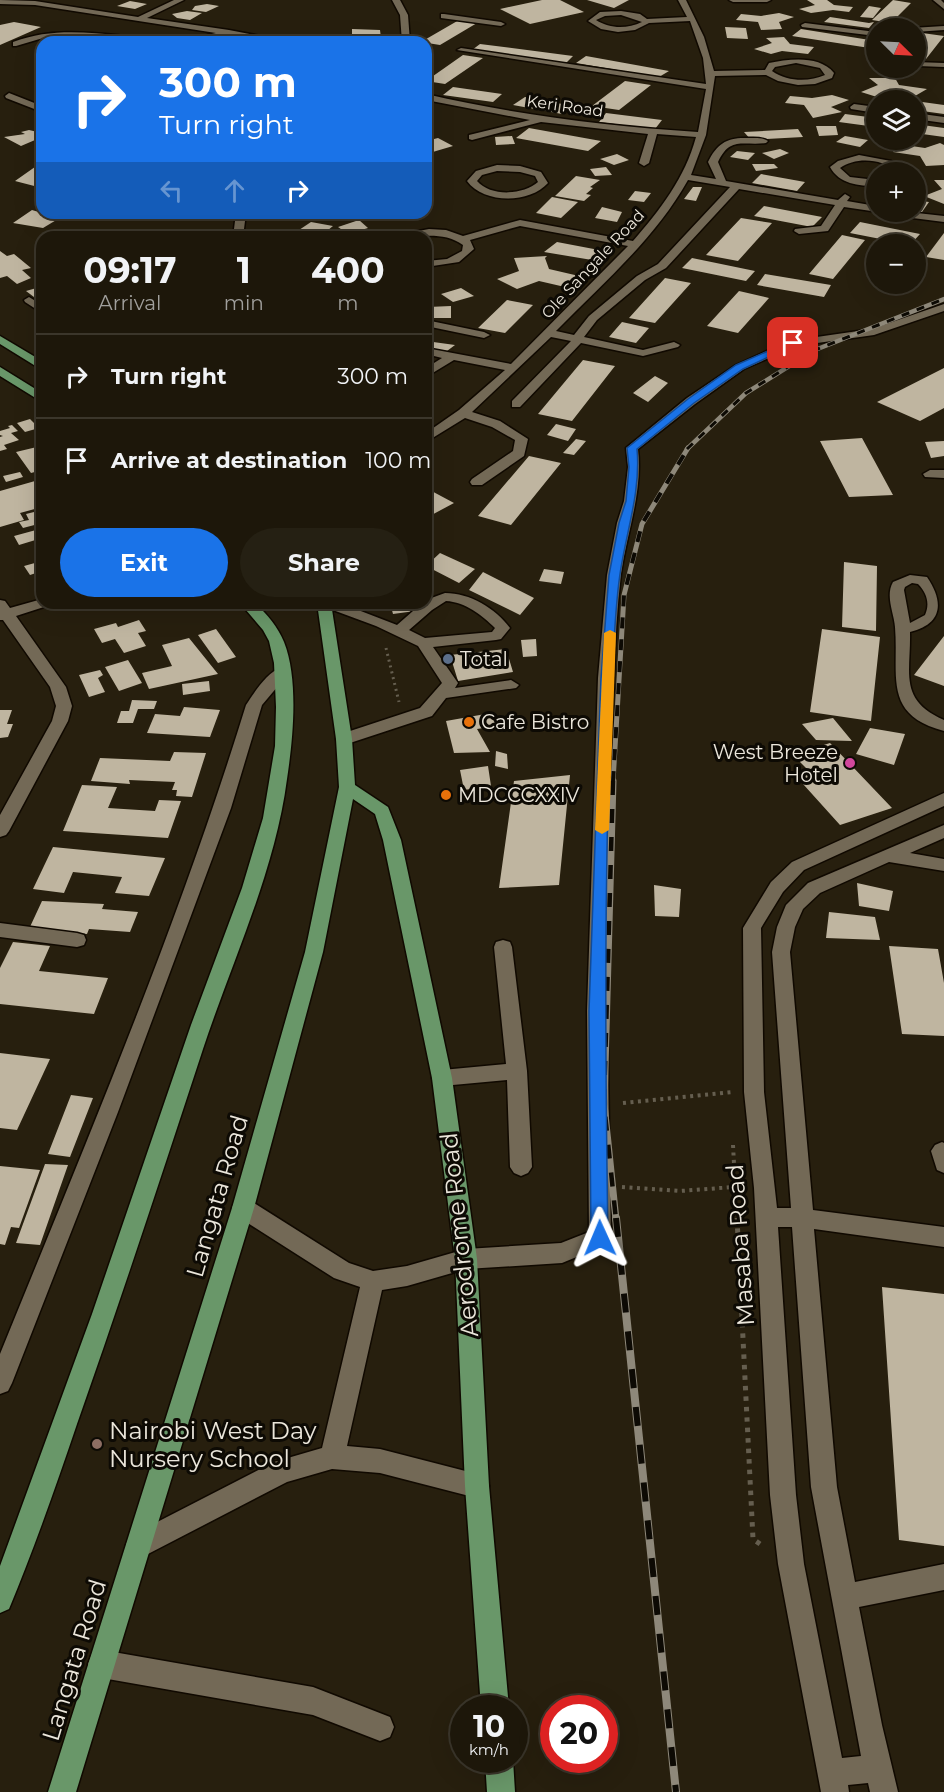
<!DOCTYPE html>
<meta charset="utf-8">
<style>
:root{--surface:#1d170a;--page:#252013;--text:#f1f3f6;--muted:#a09f9c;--line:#3b362b;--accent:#1a73e8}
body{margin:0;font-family:Montserrat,sans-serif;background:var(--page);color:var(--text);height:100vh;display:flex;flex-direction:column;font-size:22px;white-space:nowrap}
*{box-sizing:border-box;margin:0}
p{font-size:20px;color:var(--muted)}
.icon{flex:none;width:33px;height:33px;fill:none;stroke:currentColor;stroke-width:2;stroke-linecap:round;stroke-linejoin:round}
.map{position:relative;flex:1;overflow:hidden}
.details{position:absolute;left:36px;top:231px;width:396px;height:378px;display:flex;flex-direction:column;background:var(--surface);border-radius:18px;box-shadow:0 6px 24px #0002,0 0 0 2px var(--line)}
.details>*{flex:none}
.banner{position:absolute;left:36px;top:36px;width:396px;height:183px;border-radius:18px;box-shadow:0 6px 24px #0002,0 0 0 2px var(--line);background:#1a73e8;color:#fff;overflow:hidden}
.needle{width:39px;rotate:114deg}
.buttons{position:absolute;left:866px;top:18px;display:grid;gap:12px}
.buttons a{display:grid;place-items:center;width:60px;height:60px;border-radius:50%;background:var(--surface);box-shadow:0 6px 24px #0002,0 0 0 2px var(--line);font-size:30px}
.speed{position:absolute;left:450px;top:1695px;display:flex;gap:12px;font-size:30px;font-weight:700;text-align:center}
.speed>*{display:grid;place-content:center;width:78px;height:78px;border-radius:50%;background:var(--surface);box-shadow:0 6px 24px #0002,0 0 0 2px var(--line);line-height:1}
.speed small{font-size:15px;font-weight:400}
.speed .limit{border:9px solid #d22;background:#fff;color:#111}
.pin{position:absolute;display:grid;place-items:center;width:51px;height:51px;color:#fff;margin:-26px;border-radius:12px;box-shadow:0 3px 9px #0006}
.me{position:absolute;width:66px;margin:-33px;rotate:359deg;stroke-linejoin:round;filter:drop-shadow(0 0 4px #0008)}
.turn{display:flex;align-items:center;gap:21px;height:126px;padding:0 24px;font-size:27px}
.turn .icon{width:78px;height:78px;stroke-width:2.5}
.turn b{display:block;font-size:42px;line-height:51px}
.lanes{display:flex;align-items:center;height:57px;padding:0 24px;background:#0003;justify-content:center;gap:30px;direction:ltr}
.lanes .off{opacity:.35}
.eta{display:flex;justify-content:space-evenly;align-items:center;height:102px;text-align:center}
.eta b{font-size:36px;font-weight:700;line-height:42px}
.action{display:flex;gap:12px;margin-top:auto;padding:12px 24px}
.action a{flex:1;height:69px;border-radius:36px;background:var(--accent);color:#fff;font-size:24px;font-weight:700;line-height:69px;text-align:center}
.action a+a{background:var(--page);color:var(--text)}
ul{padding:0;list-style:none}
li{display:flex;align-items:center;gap:18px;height:84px;padding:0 24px;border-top:2px solid var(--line)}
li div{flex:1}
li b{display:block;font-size:22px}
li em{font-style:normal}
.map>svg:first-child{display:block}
.building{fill:#bfb5a0}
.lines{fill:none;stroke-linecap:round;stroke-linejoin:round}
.minor-casing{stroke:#100900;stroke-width:3}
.major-casing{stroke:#100900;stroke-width:3}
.path-far3{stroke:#655e4f;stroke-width:2;stroke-dasharray:1.5 3;stroke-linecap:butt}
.path-far2{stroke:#655e4f;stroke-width:3;stroke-dasharray:2 4;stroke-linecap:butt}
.path-far1{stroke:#655e4f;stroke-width:4;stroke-dasharray:3 4.5;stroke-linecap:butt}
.path{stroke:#655e4f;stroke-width:5;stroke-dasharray:4.5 6;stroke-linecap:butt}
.minor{fill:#736956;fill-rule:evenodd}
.major{fill:#699769;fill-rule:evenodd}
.rail-far3-casing{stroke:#8e887a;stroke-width:4.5}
.rail-far2-casing{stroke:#8e887a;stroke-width:5}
.rail-far1-casing{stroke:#8e887a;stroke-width:7}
.rail-casing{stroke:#8e887a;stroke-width:8}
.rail-far3{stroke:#0d0a04;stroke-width:3;stroke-dasharray:8;stroke-linecap:butt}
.rail-far2{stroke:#0d0a04;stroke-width:4;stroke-dasharray:11;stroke-linecap:butt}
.rail-far1{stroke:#0d0a04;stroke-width:4.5;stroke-dasharray:14;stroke-linecap:butt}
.rail{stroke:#0d0a04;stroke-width:6;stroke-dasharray:19;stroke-linecap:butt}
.route{fill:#1a73e8;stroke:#114b97;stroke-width:1.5}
.slow{fill:#f59e0b}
.service-dot{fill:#5c6f8a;stroke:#0d0a04;stroke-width:2}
.food-dot{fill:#e8710a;stroke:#0d0a04;stroke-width:2}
.hotel-dot{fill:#d1479c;stroke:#0d0a04;stroke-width:2}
.education-dot{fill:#8d6e63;stroke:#0d0a04;stroke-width:2}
.labels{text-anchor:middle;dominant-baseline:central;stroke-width:6;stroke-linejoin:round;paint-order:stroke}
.far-street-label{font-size:16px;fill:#ebe6db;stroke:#0d0a04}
.poi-label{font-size:20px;fill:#ebe6db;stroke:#0d0a04;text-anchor:start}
.near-street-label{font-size:24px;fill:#ebe6db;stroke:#0d0a04}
.near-poi-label{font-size:24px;fill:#ebe6db;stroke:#0d0a04;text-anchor:start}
</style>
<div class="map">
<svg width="944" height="1792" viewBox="0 0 944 1792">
<rect width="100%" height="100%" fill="#271f0e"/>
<path class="building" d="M542 0H560L584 12 530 24 500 9Z
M587 0H629L614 8Z
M807 0H827L834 5 853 7 849 12 833 10 811 13 799 9 815 5Z
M893 0 911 3 891 23 872 20Z
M130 1 147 4 135 9 117 6Z
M207 4 219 6 206 12 192 10 195 6Z
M869 6 881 8 873 18 860 17Z
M187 11 202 13 190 20 177 18 172 14Z
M779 13 794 17 779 22 782 29 761 30 758 22 736 20 741 14 761 16Z
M830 17 869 23 874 22 869 28 824 22Z
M459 20 477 23 440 45 421 42Z
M14 22 41 27 0 45V25Z
M725 27 746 28 748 39 727 38Z
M352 29 380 30 381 38H376V41L352 42Z
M801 29 876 41V49L792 36Z
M922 33 944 36 926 59 915 57V42Z
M784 37 790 44 814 47 808 54 782 51 771 54 754 49 772 43 766 38Z
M480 44 573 56 566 63 472 50Z
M463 55 483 58 445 84 426 81Z
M586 56 669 71 659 77 576 63Z
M869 78H895L899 85 927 89 915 96 891 92 877 97 861 92 878 85Z
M625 81 651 85 619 110 592 106Z
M453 87 502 94 493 102 443 95Z
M832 95 849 100 831 107 842 112 813 118 804 105 785 103 790 96 812 98Z
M525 97 573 106 562 114 513 105Z
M915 101 944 105V114L915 110Z
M606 113 662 120 655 129 599 122Z
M845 114 876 118V127L839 122Z
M915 124 944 128V137L915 133Z
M816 126H836L838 135 819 136Z
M529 128 601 141 588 151 516 138Z
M798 129 803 137 751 140 744 132Z
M29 130 42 133V137L21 146 4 137 25 134 21 132Z
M512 136 515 144 496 145 495 137Z
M845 136 868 140 860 147 836 142Z
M438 138 453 146 426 154V141Z
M940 143 944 145V165L926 166 920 156 893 152 898 144 925 148Z
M780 149 789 153 774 159 762 153Z
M737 151 755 153 748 160 730 157Z
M617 154 629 160 614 165 600 159Z
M42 162V188L15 181Z
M752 164H774L778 168 756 171Z
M606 167 612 175 595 176 590 169Z
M761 174 805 182 797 191 752 183Z
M576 176 600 180 590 187 593 188 586 194 591 195 584 201 555 196Z
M934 180H944V204L924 196 942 189Z
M693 187H702L696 201 684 199Z
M635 191 651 193 644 202 628 200Z
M552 197 578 202 561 218 536 213Z
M915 200 929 202 922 212 915 211Z
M764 206 822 217 812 227 754 216Z
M602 207 622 212 617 222 595 218Z
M32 210 42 213 63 216 43 228 13 223Z
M395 213H422L424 215 404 219Z
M741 218 772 223 738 261 706 255Z
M359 220 368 228 348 234 338 227Z
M311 222 333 226 322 235 299 230Z
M860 222 920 234 911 244H906L850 233Z
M944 233V260L926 257Z
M842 235 865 240 833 279 809 274Z
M557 242 599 250 592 260 544 252Z
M0 251 7 256 14 254 31 268 22 270 31 278 17 284 7 276 0 278Z
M547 256 545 258 549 269 579 276 565 287 539 281 517 289 497 279 519 271 514 258Z
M692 258 755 271 746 281 682 268Z
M765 274 831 285 824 297 757 285Z
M665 278 691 283 655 323 629 318Z
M42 283V303L26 291 40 287 36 285Z
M461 288 474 296 453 302 441 294Z
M739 291 769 298 738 333 707 326Z
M507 300 533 305 505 333 478 328Z
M451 306V318H429L428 307Z
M622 322 649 328 636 343 609 337Z
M426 341 455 345 447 351 426 348Z
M583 360 615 366 572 421 538 414Z
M944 368V408L920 421 877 402Z
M655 376 668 383 648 402 633 393Z
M30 419 39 428 25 432 17 423Z
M556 424 576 429 568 441 547 435Z
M12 425 18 431 11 433 19 440 4 445 7 449 0 451V437L3 436 0 435V431L10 428 8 426Z
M862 438 893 495 849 497 820 441Z
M576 439 586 441 574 455 563 453Z
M944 441V456L931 458 925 442Z
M41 446 42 470 31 473 16 452Z
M529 456 561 463 511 525 478 516Z
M20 472 23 477 6 482 3 476Z
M42 479V507L20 513 24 520 0 527V491Z
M426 488 454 503 426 518Z
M42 510V523L23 528 19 522 29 520 26 514Z
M36 530 42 538 19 545 14 536Z
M440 553 475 569 459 583 426 566Z
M42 561V571L30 575 24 566Z
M844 562 877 566 876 631 842 627Z
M544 569 564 572 561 584 539 581Z
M483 572 534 598 520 615 469 590Z
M390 603H411L415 611 393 614Z
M139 620 146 631 138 633 146 646 124 653 115 639 102 643 94 629 116 623 118 627Z
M216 629 236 657 218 663 198 635Z
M822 629 880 637 871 721 810 712Z
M944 636V686L914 675Z
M189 638 218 674 149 689 142 673 172 666 162 645Z
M536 639 537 656 523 657 521 640Z
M506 649 513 672 458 681 450 655Z
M128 660 142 683 119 691 105 667Z
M100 670 103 675 98 678 105 692 89 697 79 675Z
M209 681 210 691 183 695 182 684Z
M132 700 157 701 154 709H138L133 723H117L121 711H129Z
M184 707 220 710 210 737 147 733 155 714 180 716Z
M0 710H12L7 724H13L8 737 0 738Z
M491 713 497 726 477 729 490 752 454 753 446 721Z
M833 718 852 741 816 740 802 724Z
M870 728 905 734 894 765 856 754Z
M830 743 892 808 840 825 794 774 808 770 800 762 802 752Z
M496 751 507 754 508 769 495 766Z
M174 752 206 753 192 797 176 796 177 790H172L175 782 129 780 130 784 91 781 100 758 170 761Z
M488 766 491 786 464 790 460 770Z
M570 775 559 885 499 888 514 781Z
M82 785 117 787 108 808 155 811 159 800 181 801 168 838 63 831Z
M53 847 165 858 149 896 115 893 122 877 73 872 64 893 33 889Z
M857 883 893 891 889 911 859 906Z
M654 885 681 889 679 917 655 916Z
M42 901 104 904 102 909 138 912 130 932 89 929 87 934 29 929Z
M829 912 875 917 880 940 826 938Z
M13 942 50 946 39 971 108 978 94 1014 0 1004V968Z
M889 946 938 949 944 983V1036L902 1034Z
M0 1053 50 1059 17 1130 0 1128Z
M71 1095 93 1098 70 1157 48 1154Z
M45 1164 68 1165 40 1245 16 1243Z
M0 1166 40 1170 19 1228 11 1227 5 1245 0 1244Z
M882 1287 944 1294V1546L899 1540Z"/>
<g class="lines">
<g class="minor-casing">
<path id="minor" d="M0 0 35 1 138 17 174 0H184L147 18 229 30 292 42H273L227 35 197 42H140L70 36 43 38 16 46H13V42C80 16 149 52 216 33L35 5 0 4Z
M392 0H400L408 15 410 42H402L400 15Z
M678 0H686L704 37 714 71 765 70 769 63C790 59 819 55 834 73L832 78 815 84 798 85 778 81 766 75 715 76 706 135 691 175 716 179 708 162C717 143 728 137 748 138 755 138 762 137 768 141L766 143C743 146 730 136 718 162L726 181 838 200 845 194 850 197 847 201 876 206 878 212 844 207 828 231 799 234 794 231 795 229 821 226 835 205 739 189 666 268 645 280 597 320 584 337 643 350 674 342 680 345 678 347 643 356 581 343 520 407H512V401L571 341 551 337 472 412 500 421 528 439 524 456 482 485H472L470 482 472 479 513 451 515 440 492 427 465 418 426 442V433L459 410 505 370 454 360 426 377V368L442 358 426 354V348L511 364 628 246 520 226 470 240 474 249 459 262 426 267V261L447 259 462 251 463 245C444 231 421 237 399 237L408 233 429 229 446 230 463 236 520 220 633 241C660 210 685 178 696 137L657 134 649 163 644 166 639 163 648 134 541 122 472 140 469 139V135L530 120 426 100V94C516 115 606 126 698 132L706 89 457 50 461 48 706 84 703 58 690 21 649 23 635 30 618 32 601 29 588 21 600 12 621 11 640 14 647 19 687 17ZM621 15 642 22C627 29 610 29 596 20L605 16ZM796 63 820 68 825 75C809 82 788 82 772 71L775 67ZM688 180 730 187 658 264 637 276 589 316 574 335 556 331C602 284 655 239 688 180Z
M729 0H771L767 2H733Z
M933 0H941L944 3V9Z
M444 14 501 22 505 24 501 26 441 18V14Z
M805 23 876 32V36L802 27 801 25Z
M879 26H899L903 28 876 29Z
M944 26V30L915 32V28H912Z
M915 62 944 63V67L918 66H915Z
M9 93 42 106V112L6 98 5 96Z
M854 104 876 107V113L851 109 850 107Z
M915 113 944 117V123L915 119Z
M859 155 891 161 905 172H895C883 158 855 157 840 168L850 177 876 180V186C859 186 839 184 830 167L838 161Z
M497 165 520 166 541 172 548 183C529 204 484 204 467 181L476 171ZM497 171 520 172 535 176 538 182C523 195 491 197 477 181L482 175Z
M884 212H908L944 216V222L889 215Z
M236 213H246L243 237H233Z
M29 297 42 305V313L25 302 24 300Z
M944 304V311L874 335 796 346 744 369 695 404 638 449C643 492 627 532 621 574 617 608 615 644 614 678 605 864 607 1051 611 1237L608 1244 562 1263 466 1269 407 1286 382 1290 347 1446 380 1449 477 1474 486 1477 489 1486 486 1495 477 1498 380 1473 332 1469 287 1482 148 1554 139 1558 130 1554 126 1545 130 1536 274 1462 322 1448 360 1287 334 1278 235 1215 232 1208 235 1201 243 1199 251 1201 349 1263 373 1271 407 1266 466 1249 561 1243 589 1232 587 1011 598 678 607 575 617 523 624 501 628 467 626 448 687 398 736 365 789 341 872 329Z
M426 320 484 332 490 335 484 338 426 326Z
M930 470H944V478L925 477 923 474Z
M910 575 927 577C944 602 943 624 910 632 911 673 898 700 944 720V731C882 715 899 675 895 627 894 613 885 596 893 582ZM912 583 918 584C927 593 930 604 925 615L910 623 904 590 905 587Z
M445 593C470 593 495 608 510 628L501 639 496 640 433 647 458 683 455 688 511 680 519 685 516 688 446 698 432 716 350 743H338L336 739 338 735 420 708 442 683 418 646 376 626 322 606 320 603H340L397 625 421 604 426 603V600ZM446 601C465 602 482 615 495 628L492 632 425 638 409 630 432 610Z
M42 599V603H49L47 606 16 616 66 687 72 706 68 721 9 831 6 835 0 837V815L52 721 56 706 50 687 3 620H0V600L5 601 10 608Z
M281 668 289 673 262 705 231 808 118 1112 12 1383 8 1391 0 1394V1354C87 1140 178 926 246 705 254 693 267 672 281 668Z
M944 793V806L804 870 783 892 761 928 764 1092 777 1208H791L772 952 777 927 786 905 808 883 944 825V838L910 853 944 859V871L889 862 820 893 803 909 795 927 790 952 813 1210 944 1227V1247L814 1229 837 1487 855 1582 944 1564V1590L859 1607 882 1725 898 1792H870L868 1783 848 1785 849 1792H821L778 1564 770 1495 754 1188 744 1092 743 928 771 882 792 862ZM778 1227H792L811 1487 861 1756 842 1758 804 1564 796 1495Z
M0 923 77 933 84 935 86 940 84 945 77 947 0 937Z
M503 940 510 942 512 947 527 1071 532 1167 528 1173 521 1176 514 1173 510 1167 507 1080 442 1086 435 1084 432 1078 435 1072 442 1070 506 1064 494 947 496 942Z
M942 1142 944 1143V1173L937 1170 931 1151 935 1145Z
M102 1650 313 1687 390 1717 394 1727 390 1737 380 1741 313 1715 102 1678 92 1674 88 1664 92 1654Z"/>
</g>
<g class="major-casing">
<path id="major" d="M0 336 42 361V370L0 344Z
M0 367 42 393V402L0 376Z
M240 603H255C267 614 278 627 284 642 299 680 293 739 287 779 275 872 232 961 203 1049 162 1174 121 1299 77 1424 56 1486 34 1549 9 1609L0 1613V1566L92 1314 191 1025 242 888 263 818 275 746 276 707 274 663 269 641 263 630Z
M317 603H331L352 739 355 785 388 807 401 840 452 1078 477 1259 489 1486 509 1708H481L465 1486 455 1259 432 1078 383 840 375 814 353 799 323 952 254 1208 76 1792H48L232 1208 305 952 339 787 336 739Z
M485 1760H513L515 1792H487Z"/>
</g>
<path class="path-far3" d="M346 235 360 237"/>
<path class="path-far2" d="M386 648 399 702"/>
<path class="path-far1" d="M623 1103 732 1092
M733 1145 737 1220
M622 1187 680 1191 734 1187"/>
<path class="path" d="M737 1218 753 1539 760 1544"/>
<use href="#minor" class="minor"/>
<use href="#major" class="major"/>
<g class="rail-far3-casing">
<path id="rail-far3" d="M687 449 746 393 815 350 944 299"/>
</g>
<g class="rail-far2-casing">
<path id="rail-far2" d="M613 782 624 595 642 524 688 448"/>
</g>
<g class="rail-far1-casing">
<path id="rail-far1" d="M613 781 604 1104 616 1220"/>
</g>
<g class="rail-casing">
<path id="rail" d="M616 1218 676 1792"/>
</g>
<use href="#rail-far3" class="rail-far3"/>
<use href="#rail-far2" class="rail-far2"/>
<use href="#rail-far1" class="rail-far1"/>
<use href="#rail" class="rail"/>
</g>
<path class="route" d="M793 340 797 343 796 344 743 369 694 403 637 449C641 492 626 532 620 574 615 608 614 644 612 678 604 865 605 1051 608 1238L606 1243 600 1245 594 1243 591 1238 589 1011 601 678 609 575 619 523 626 501 629 467 627 448 688 399 736 365Z"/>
<path class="slow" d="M610 630 616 633 609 830 602 834 595 830 604 633Z"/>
<circle class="service-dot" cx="448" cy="659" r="6"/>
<g class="food-dot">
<circle cx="469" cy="722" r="6"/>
<circle cx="446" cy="795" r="6"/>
</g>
<circle class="hotel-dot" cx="850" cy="763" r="6"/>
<circle class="education-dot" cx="97" cy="1444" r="6"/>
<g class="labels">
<g class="far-street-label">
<text transform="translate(565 106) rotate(8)">Keri Road</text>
<text transform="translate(593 264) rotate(-47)">Ole Sangale Road</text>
</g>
<g class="poi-label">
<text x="460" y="659">Total</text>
<text x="481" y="722">Cafe Bistro</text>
<text x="838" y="752" text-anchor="end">West Breeze<tspan x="838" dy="23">Hotel</tspan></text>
<text x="458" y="795">MDCCCXXIV</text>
</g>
<g class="near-street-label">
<text transform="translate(217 1196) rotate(-74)">Langata Road</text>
<text transform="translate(459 1235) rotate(-96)">Aerodrome Road</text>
<text transform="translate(740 1245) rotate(-94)">Masaba Road</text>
<text transform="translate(74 1660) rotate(-73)">Langata Road</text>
</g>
<g class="near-poi-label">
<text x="109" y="1430">Nairobi West Day<tspan x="109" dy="28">Nursery School</tspan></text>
</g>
</g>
</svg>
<div class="buttons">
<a><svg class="needle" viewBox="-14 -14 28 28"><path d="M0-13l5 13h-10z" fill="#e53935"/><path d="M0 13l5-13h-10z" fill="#a09f9c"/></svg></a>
<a><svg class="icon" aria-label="layers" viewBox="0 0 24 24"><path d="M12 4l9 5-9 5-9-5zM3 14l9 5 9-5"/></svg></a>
<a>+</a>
<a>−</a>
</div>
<div class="speed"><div>10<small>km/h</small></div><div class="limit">20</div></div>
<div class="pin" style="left:793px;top:343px;background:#d93025"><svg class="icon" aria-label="arrive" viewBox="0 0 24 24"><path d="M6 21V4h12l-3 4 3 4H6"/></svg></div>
<svg class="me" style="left:600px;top:1238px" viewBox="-20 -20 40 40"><path d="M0-17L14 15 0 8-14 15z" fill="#1a73e8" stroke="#fff" stroke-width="4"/></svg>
<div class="banner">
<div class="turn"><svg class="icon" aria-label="right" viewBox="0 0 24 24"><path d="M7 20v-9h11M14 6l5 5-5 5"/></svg><div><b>300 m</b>Turn right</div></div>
<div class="lanes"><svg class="icon off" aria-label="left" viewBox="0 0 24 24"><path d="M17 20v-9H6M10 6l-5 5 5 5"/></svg><svg class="icon off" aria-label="ahead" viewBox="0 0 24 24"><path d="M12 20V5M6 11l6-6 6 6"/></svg><svg class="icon" aria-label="right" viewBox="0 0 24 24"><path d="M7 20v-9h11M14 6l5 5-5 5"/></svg></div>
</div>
<section class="details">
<div class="eta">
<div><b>09:17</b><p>Arrival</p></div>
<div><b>1</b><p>min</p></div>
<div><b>400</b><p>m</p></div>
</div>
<ul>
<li><svg class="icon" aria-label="right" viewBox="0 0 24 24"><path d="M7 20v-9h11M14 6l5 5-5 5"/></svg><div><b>Turn right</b></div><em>300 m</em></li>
<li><svg class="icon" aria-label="arrive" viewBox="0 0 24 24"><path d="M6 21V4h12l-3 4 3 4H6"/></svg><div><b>Arrive at destination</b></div><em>100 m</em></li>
</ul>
<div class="action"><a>Exit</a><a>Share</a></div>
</section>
</div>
